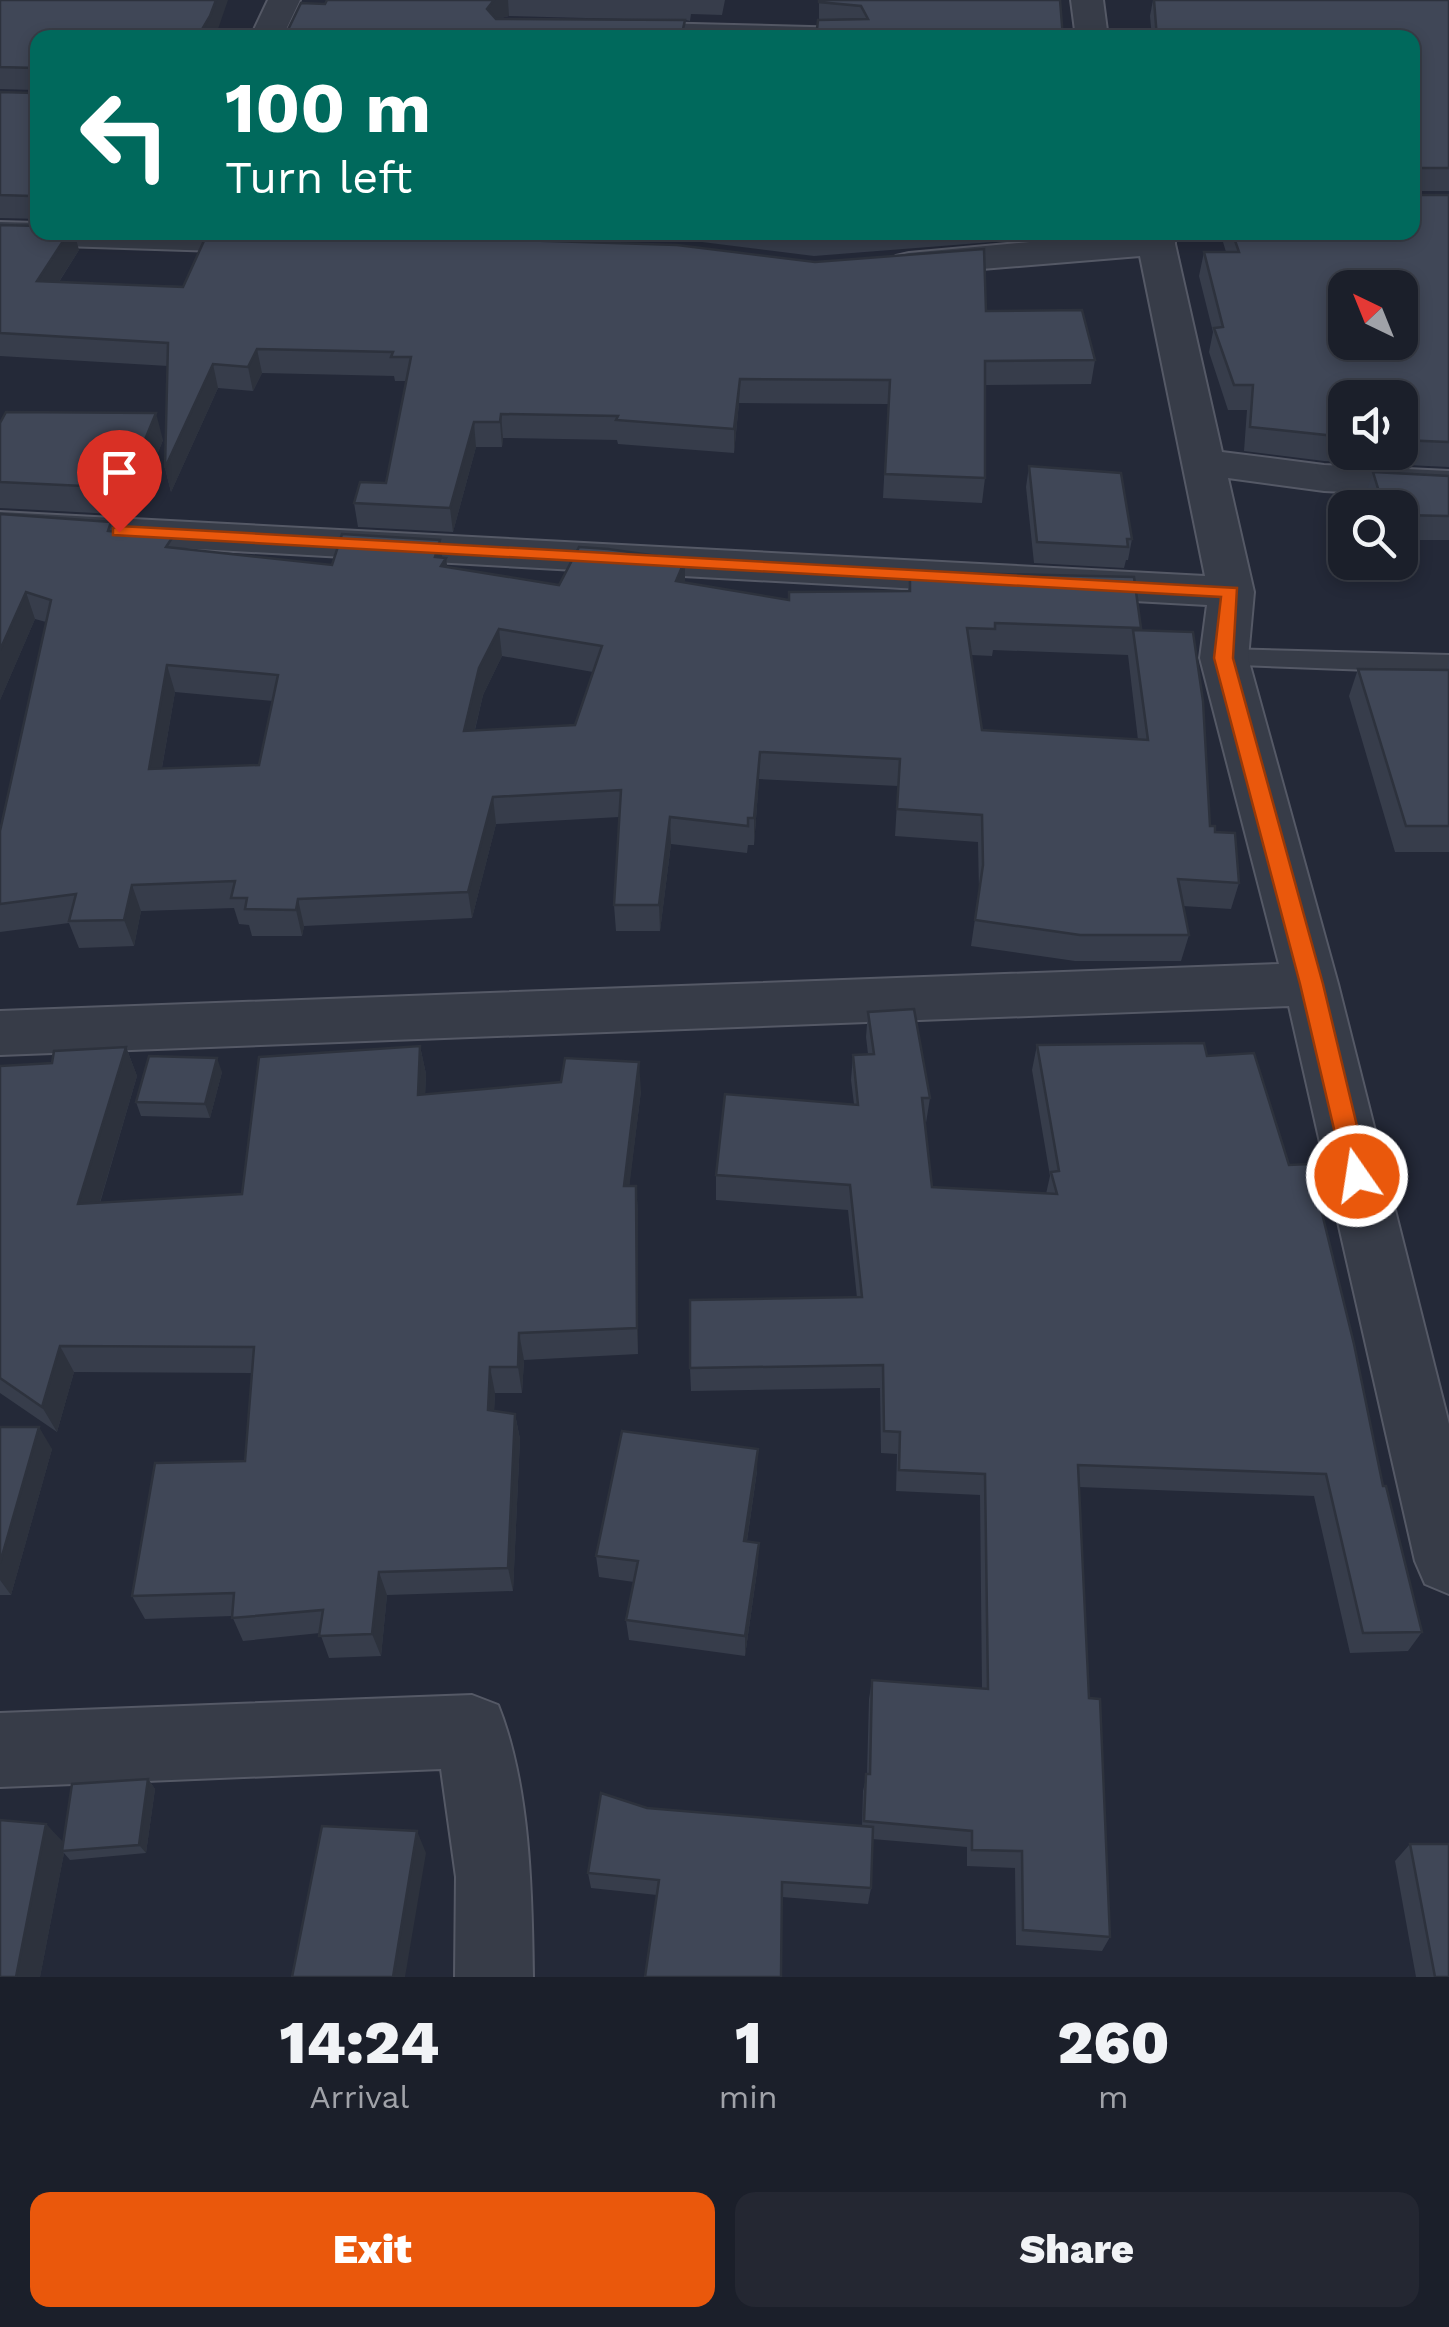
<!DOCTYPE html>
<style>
:root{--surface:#1b1f2a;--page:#242732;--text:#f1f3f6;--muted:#a0a2a8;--line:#393d47;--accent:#ea580c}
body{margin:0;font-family:"Work Sans",sans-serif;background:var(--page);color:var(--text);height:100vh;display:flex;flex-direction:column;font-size:38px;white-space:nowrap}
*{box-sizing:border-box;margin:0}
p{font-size:32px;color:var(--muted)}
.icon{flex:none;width:55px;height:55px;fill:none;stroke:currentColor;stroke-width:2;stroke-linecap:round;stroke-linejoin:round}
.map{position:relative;height:1977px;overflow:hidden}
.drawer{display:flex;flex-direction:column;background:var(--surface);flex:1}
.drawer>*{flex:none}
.hud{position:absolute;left:30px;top:30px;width:1390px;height:210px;border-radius:20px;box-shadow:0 5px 15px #0003,0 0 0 2px var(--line);background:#00695c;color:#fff;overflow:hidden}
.needle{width:65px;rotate:317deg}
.buttons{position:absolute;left:1328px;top:270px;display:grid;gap:20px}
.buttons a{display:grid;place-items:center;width:90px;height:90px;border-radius:20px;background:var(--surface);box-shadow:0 5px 15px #0003,0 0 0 2px var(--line);font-size:50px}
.pin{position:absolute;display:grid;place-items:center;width:85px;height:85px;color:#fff;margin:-102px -42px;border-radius:50% 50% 50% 0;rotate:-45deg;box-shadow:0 0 10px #0007}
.pin .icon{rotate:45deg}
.me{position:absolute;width:110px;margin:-55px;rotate:347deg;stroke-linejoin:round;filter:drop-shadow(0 0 8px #0008)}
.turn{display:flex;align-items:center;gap:35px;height:210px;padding:0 30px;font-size:45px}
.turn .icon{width:130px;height:130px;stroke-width:2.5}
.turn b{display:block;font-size:70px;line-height:85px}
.eta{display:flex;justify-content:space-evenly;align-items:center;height:170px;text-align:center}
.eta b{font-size:60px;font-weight:800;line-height:70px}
.action{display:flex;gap:20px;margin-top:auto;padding:20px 30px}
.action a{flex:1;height:115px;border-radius:20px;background:var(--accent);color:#fff;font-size:40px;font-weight:800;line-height:115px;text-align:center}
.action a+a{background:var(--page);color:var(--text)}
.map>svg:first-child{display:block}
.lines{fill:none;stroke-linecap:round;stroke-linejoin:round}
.lane-casing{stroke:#555966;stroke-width:4}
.street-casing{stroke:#555966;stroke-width:4}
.lane{fill:#373c48;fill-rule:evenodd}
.street{fill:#373c48;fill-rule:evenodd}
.wall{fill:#373d4b;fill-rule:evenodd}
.shaded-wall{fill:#2d323d}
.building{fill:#404757;stroke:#2d323d;stroke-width:2.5;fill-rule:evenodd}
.route{fill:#ea580c;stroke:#983908;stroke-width:2.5}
</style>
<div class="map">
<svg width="1449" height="1977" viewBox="0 0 1449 1977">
<rect width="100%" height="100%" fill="#242938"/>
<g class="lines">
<g class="lane-casing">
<path id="lane" d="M1224 649 1449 655V673L1214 664 1210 658 1214 652Z"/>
</g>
<g class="street-casing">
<path id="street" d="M268 0H300L282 38H250Z
M1071 0H1103L1108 38H1076Z
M612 22 848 28 859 31 864 38H600L596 32 601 25Z
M0 222 38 223V232H286L298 242 293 250 280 253 0 244Z
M1139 232H1175V244L1222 452 1324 465 1449 471V497L1324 491 1228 478 1254 592 1248 658 1338 984 1449 1424V1594L1425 1584 1415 1561 1289 1006 0 1055V1011L1279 964 1200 658 1207 605 0 538V512L1205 576 1140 256 909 275 896 272 890 264 896 256 909 253Z
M472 1695 498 1705C530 1784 532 1892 533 1977H455L456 1877 441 1769 0 1787V1713Z"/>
</g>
<use href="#lane" class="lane"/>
<use href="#street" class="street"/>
</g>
<path class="wall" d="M0 0 38 38V219L0 218V92L34 93V90L0 89Z
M327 0H725L722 15 691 14 690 21 685 20 686 38H284L325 4ZM509 16 662 20 497 19Z
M819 0 1063 38 819 20Z
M1153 0H1449V191H1416V195H1449V467L1324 461 1244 451 1247 410H1228L1209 352 1213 332 1199 276 1204 252H1226L1220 232H1412V38H1152L1150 16ZM1345 398H1400V452H1345Z
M0 225 79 250 59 282 986 311 1095 360 1091 384 985 385V478L982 503 883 498 888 404 739 403 734 453 618 444 617 440 503 438 502 447H476L453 532 358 527 354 503 386 483 406 381H395L394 376 262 373 253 391 218 388 171 492 165 468 168 366 0 356Z
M472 232H1057V237L814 256 678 239Z
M0 423 163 440 133 515 0 508Z
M1029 466 1132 539 1128 560H1126L1124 568 1034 563 1026 487Z
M1373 472 1449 476V540H1400V508H1368L1365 497Z
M0 514 111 522 114 531 174 548 332 565 440 540 442 558 447 567 559 585 685 560V583L789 600 908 591 910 572 1141 628 1210 826 1215 832 1239 883 1231 909 1183 906 1189 935 1181 961H1075L971 946 979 892 978 842 895 836 898 786 759 779 754 845H748L747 853 671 844 660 931H616L614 905 619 817 496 824 472 918 304 926 302 936H252L249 925 239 924 234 908 141 911 134 946 79 948 69 923 0 932V831L46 622 35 619 0 700ZM993 650 1128 655 1138 740 982 730 971 655 992 656ZM502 656 593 672 575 725 475 730 483 695ZM175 692 273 701 259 765 162 768Z
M1449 660V852H1395L1349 696 1358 669 1446 670Z
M868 1012 930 1098 926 1123H925L932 1187 1046 1194 1050 1176 1032 1070 1037 1045 1207 1056 1383 1486 1422 1632 1408 1651 1350 1653 1314 1496 1079 1487 1089 1698 1110 1937 1102 1951 1016 1945 1015 1868 967 1866V1847L872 1839 871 1888 868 1904 782 1897 657 1895 591 1888 588 1873 647 1808 862 1826 863 1791 867 1774 869 1699 872 1680 982 1689 980 1495 896 1491 897 1454 881 1453 880 1388 691 1391 690 1368 857 1298 848 1210 716 1200V1175L854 1104 851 1080 853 1055 868 1054 866 1037Z
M420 1046 426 1074 425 1095 641 1091 629 1186H636L638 1213V1354L524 1360 522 1393H495L494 1411 515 1414 520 1439 513 1591 387 1595 381 1656 329 1658 320 1633 243 1641 232 1616 145 1619 132 1596 245 1461 252 1373 74 1372 57 1432 0 1393V1066L52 1063 126 1047 137 1076 100 1203 242 1194Z
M222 1072 210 1118 141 1116 136 1102Z
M0 1427 52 1449 11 1595H0Z
M757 1471 747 1541 758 1564 745 1656 629 1640 626 1620 634 1582 599 1577 596 1556Z
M148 1779 155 1789 146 1853 70 1860 64 1853 40 1977H0L46 1824 63 1843Z
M1410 1844 1449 1977H1416L1395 1861Z"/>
<path class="shaded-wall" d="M216 0H228L215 38H197Z
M494 0H508L509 16 497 19 487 9Z
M69 232H74L79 250 44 305 37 281Z
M257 349 262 373 253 391 248 367Z
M213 364 218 388 171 492 165 468Z
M740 379 739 403 734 453V429Z
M156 413 163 440 133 515 125 488Z
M501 414 503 438 502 447 500 422Z
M474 422 476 447 453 532 450 508Z
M440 540 443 563 446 558 450 585 435 557Z
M685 560V587L676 581Z
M26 592 35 619 0 700V650Z
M499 629 502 656 483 695 468 758 464 731 479 668Z
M167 665 175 692 157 796 149 769Z
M760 752 759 779 754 845V818Z
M493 797 496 824 472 918 468 892Z
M670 817 671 844 660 931 659 905Z
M132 885 141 911 134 946 124 920Z
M298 899 304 926 302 936 296 910Z
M420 1046 426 1074 424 1124 418 1095Z
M126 1047 137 1076 91 1232 78 1204Z
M217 1058 222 1072 210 1118 205 1104Z
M639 1062 641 1091 626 1214 624 1186Z
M636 1186 638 1213V1354L637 1328Z
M519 1333 524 1360 522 1393 518 1367Z
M60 1346 74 1372 57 1432 42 1407Z
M490 1367 495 1393 493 1435 488 1410Z
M515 1414 520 1439 513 1591 508 1568Z
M39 1427 52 1449 11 1595 0 1580V1563Z
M758 1449 757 1471 744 1562V1541Z
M759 1543 758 1564 745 1656V1636Z
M379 1572 387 1595 381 1656 372 1634Z
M148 1779 155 1789 146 1853 139 1845Z
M46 1824 66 1845 62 1851 64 1853 40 1977H16Z
M417 1831 426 1853 405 1977H393Z"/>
<path class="building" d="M0 0H216L210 16 197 38H38V205H35L31 196 0 195V92L34 93 35 68 0 67Z
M327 0H494L487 9 496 19 685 20 681 38H284L301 3 325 4Z
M819 0H1060L1063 38H816L818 20 868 19 861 6 819 2Z
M1154 0H1449V168H1416V195H1449V442L1400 440V398H1345V437L1250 427 1253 385H1234L1214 328 1223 327 1204 252H1239L1232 232H1412V38H1157ZM1345 288H1400V342H1345Z
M0 225 38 226V232H69L37 281 183 287 208 232H260L677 245 815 262 984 249 986 311 1082 310 1095 360 985 361V478L885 474 890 380 740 379 734 429 616 420 618 416 501 414 500 422H474L450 508 354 503 360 482 386 483 411 357H391L393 352 257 349 248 367 213 364 165 468 168 343 0 333Z
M6 412 156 413 125 488 0 482V423Z
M1029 466 1121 473 1132 539H1127L1128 547 1037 542Z
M1373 472 1449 476V516L1400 515V508H1384Z
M0 514 111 522 108 531 172 538 166 547 332 565 342 534 440 540 435 557 446 558 441 566 559 585 579 547 608 549 685 560 676 581 789 600V592L910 591V572L1134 577 1141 628 995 623V629L967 628 982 730 1148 740 1133 630 1193 632 1203 701 1210 826H1215V832L1235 833 1239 883 1178 879 1189 935H1080L975 920 983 865 982 815 897 809 900 759 760 752 754 818H748V826L670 817 659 905H614L621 790 493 797 468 892 298 899 296 910 245 909 247 898H231L235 881 132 885 124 920 69 921 76 894 0 904V831L51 600 26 592 0 650ZM499 629 602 646 575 725 464 731 479 668ZM167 665 278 675 259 765 149 769Z
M1358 669 1449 670V826H1406Z
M914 1009 930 1098H922L932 1187 1057 1194 1051 1172 1059 1171 1037 1045 1204 1043 1207 1056 1254 1053 1289 1165 1310 1164 1354 1344 1383 1486H1386L1422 1632 1363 1633 1326 1474 1078 1465 1089 1698 1100 1699 1110 1937 1023 1930 1022 1851 972 1850V1831L864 1821 866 1774H870L872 1680 988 1689 985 1474 899 1470 900 1432 884 1431 883 1365 690 1368V1300L862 1297 850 1185 716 1175 725 1094 858 1105 853 1055 874 1054 868 1012Z
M420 1046 418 1095 561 1082 565 1058 639 1062 624 1186H636L637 1328 519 1333 518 1367H490L488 1410 515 1414 508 1568 379 1572 372 1634 319 1636 323 1610 232 1618 234 1593 132 1596 155 1463 245 1461 254 1347 60 1346 42 1407 0 1378V1066L52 1063 54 1051 126 1047 78 1204 242 1194 259 1057Z
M149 1056 217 1058 205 1104 136 1102Z
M0 1427H39L0 1563Z
M622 1431 758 1449 744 1541 759 1543 745 1636 626 1620 638 1561 596 1556Z
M148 1779 139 1845 62 1851 72 1784Z
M601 1793 647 1808 873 1827 871 1888 782 1882 781 1977H645L659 1880 588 1873Z
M0 1820 46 1824 16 1977H0Z
M322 1826 417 1831 393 1977H292Z
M1410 1844H1449V1977H1435Z"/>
<path class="route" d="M119 526 1237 588 1233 658 1323 984 1369 1176 1366 1184H1348L1345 1176 1300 984 1214 658 1221 597 113 535V528Z"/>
</svg>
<div class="buttons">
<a><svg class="needle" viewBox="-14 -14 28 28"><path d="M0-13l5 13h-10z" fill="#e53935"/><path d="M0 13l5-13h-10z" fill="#a0a2a8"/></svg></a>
<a><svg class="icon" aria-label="sound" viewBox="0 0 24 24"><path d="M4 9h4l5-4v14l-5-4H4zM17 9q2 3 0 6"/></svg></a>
<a><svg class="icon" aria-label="search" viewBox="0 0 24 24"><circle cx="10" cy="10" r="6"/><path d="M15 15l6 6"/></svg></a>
</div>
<div class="pin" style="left:119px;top:532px;background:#d93025"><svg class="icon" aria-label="arrive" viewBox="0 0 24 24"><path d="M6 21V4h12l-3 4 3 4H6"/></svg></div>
<svg class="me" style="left:1357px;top:1176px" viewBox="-20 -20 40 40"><circle r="17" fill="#ea580c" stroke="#fff" stroke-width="3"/><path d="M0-11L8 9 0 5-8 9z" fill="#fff"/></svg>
<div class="hud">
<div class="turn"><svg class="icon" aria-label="left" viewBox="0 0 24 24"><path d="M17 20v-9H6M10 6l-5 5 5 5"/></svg><div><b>100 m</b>Turn left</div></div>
</div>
</div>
<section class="drawer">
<div class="eta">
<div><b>14:24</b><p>Arrival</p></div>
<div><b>1</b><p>min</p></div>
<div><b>260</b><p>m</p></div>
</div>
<div class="action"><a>Exit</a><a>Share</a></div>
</section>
